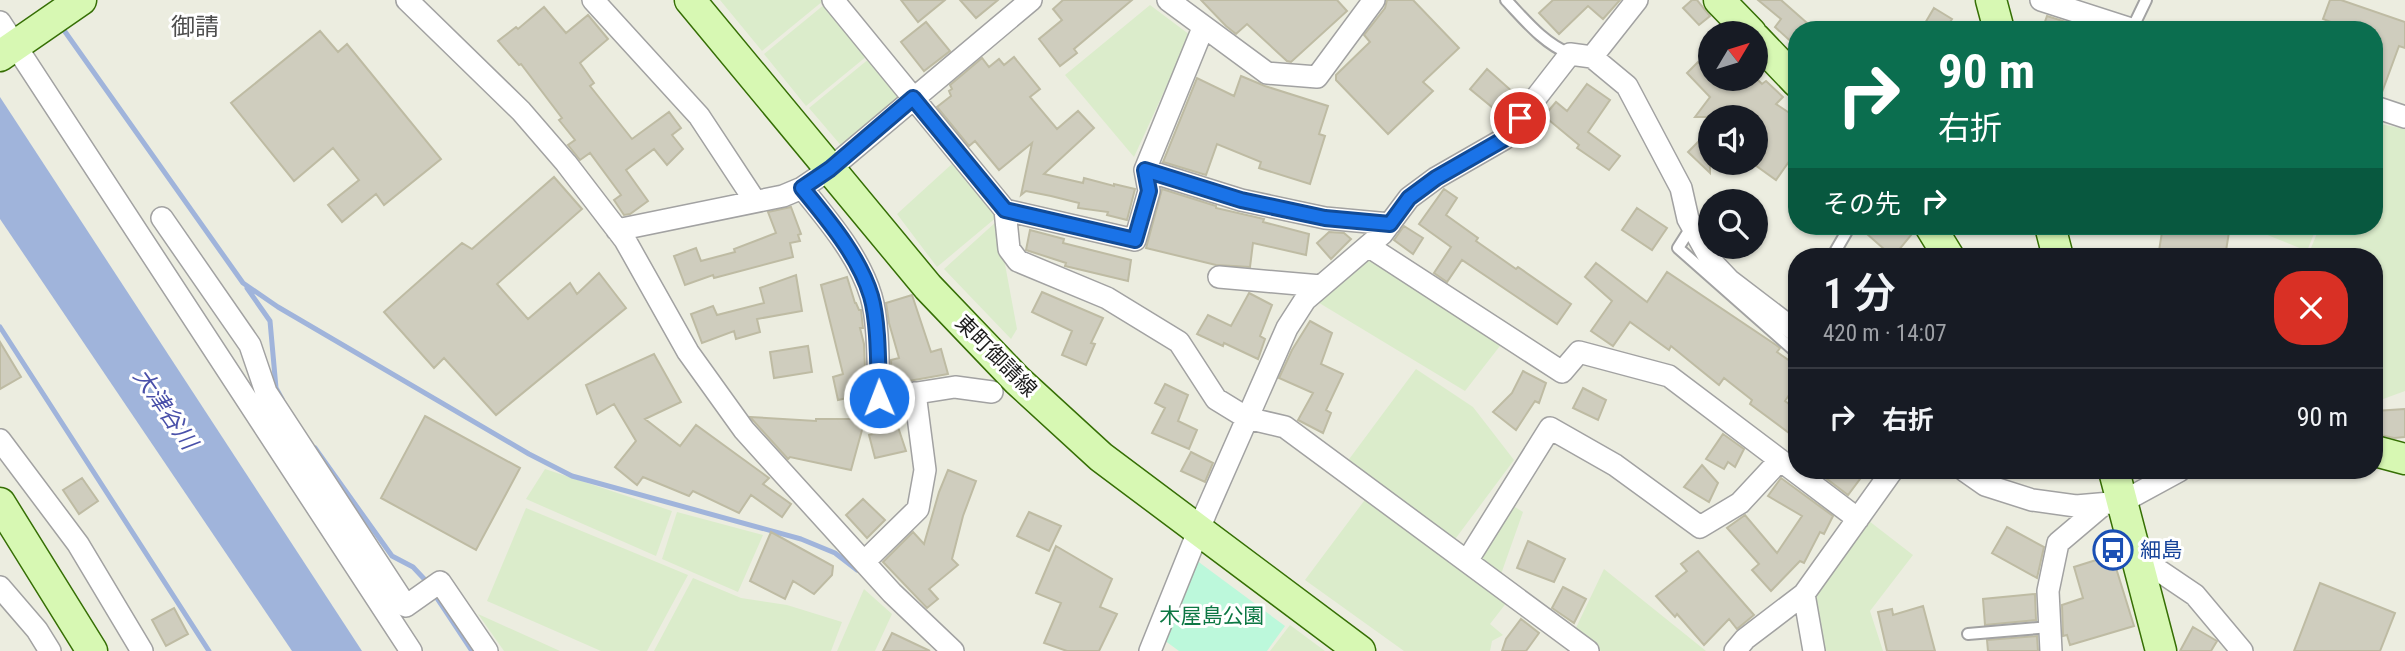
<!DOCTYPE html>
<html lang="ja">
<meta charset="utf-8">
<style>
:root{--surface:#171b24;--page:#242831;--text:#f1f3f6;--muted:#9ea1a6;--line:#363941}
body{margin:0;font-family:"Roboto Condensed","Noto Sans JP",sans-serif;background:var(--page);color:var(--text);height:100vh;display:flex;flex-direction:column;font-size:26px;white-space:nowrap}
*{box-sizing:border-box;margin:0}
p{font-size:23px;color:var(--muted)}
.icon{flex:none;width:38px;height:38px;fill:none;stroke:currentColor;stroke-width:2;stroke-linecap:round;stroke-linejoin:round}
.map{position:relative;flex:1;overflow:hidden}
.panel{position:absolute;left:1788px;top:248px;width:595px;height:231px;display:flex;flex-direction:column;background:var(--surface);border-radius:28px;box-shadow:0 2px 5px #0004}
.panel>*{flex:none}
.banner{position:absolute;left:1788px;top:21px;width:595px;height:214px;border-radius:28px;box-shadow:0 2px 5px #0004;background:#0b6e4f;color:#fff;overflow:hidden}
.needle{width:46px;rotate:52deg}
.fabs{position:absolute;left:1698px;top:21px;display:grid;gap:14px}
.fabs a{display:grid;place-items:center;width:70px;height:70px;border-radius:50%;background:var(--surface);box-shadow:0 2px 5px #0004;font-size:35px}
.pin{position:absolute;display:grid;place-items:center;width:60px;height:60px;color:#fff;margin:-30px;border:4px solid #fff;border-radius:50%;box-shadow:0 2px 7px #0007}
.me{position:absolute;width:77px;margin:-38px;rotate:359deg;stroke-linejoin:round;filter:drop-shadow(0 0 5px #0008)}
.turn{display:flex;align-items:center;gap:24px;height:147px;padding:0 35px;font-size:32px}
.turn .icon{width:91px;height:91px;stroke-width:2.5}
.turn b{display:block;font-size:49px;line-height:60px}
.then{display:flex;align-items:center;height:66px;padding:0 35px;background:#0003;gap:14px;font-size:26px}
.round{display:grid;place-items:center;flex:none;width:74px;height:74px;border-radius:28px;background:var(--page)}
.headline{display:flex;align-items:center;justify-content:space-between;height:119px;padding:0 35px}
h1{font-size:42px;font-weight:600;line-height:52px}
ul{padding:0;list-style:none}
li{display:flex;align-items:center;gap:21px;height:98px;padding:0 35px;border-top:2px solid var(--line)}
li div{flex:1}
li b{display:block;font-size:26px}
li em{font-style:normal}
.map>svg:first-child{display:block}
.farmland{fill:#dbeccb}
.park{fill:#bcf8db}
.water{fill:#a0b4db}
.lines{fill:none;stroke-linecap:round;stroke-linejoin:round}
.stream{stroke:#a0b4db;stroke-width:5}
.building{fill:#cfcdbe;stroke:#bebba3;stroke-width:2}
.lane-casing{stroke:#a2a2a2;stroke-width:14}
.street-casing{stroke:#a2a2a2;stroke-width:24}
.secondary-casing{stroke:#366f05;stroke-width:33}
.lane{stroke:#fff;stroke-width:10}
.street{stroke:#fff;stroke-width:21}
.secondary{stroke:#d7f8b3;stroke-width:30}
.route-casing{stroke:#114b97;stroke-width:18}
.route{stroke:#1a73e8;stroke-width:12}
.labels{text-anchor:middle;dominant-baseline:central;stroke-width:6;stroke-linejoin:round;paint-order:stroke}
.street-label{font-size:21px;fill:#1b1b1b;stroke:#fff}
.transit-label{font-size:21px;fill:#164399;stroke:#fff;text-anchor:start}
.park-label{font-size:21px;fill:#0c7743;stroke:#fff}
.water-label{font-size:23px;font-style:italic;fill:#4950a9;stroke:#fff}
.quarter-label{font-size:24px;fill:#4e4e4e;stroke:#fff}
</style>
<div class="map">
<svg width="2405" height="651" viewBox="0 0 2405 651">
<rect width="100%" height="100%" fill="#ecede0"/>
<path class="farmland" d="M720 0H822L823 1 762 51Z
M825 4 867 56 806 106 764 54Z
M1150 5 1190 35 1134 157 1065 75Z
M870 58 902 98 844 149 809 108Z
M2375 123 2405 129V391L2375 402V257H2312L2311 248 2320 226H2375Z
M953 163 998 216 937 267 897 214Z
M997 221 1017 329 1011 339 944 269Z
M2245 226H2317L2307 251Z
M1366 257 1503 342 1465 391 1316 301Z
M1416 369 1473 407 1514 460 1453 542 1347 462Z
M545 469 672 511 656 556 526 499Z
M1367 497 1507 602 1490 624 1503 635 1492 641 1490 651H1404L1305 580Z
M1505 501 1523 512 1500 577 1465 551Z
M526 508 688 575 647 651H601L487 601Z
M677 512 763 535 738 592 662 559Z
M1869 521 1913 555 1870 611 1883 651H1824L1815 588Z
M1604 569 1706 651H1601L1574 632Z
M693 578 741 598 787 605 842 622 831 651H654Z
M864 589 892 614 875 651H837Z
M478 614 560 651H504Z
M1290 625 1325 651H1270Z"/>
<path class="park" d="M1196 560 1285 626 1267 651H1179L1164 640Z"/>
<path class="water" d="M0 97 362 651H292L0 219Z"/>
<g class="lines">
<path class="stream" d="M61 26 243 283 278 307 529 454 572 476 801 539 835 553 857 570
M247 288 270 321 276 388 282 399
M0 327 209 651
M315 448 392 556 413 567 428 583
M433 592 472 651"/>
</g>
<path class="building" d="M901 0H945L918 22Z
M960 0H998L976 18Z
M1063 0H1132L1074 49 1077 53 1060 66 1039 39 1062 20 1053 9Z
M1201 0H1337L1347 11 1291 62 1287 61 1247 24 1236 34 1226 26Z
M1387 0H1413L1459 48 1423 82 1433 91 1388 134 1336 80V75L1370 42 1364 35 1385 8Z
M1553 0H1620L1603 19 1588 6 1559 34 1539 13Z
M1692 0H1697L1710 16 1699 25 1683 8Z
M1758 0H1781L1815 30H1797V47L1775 27 1781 19Z
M2330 0H2341L2405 22V48L2399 46 2381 95 2375 94V30H2351L2323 19Z
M544 7 566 33 588 15 608 39 580 63 594 83 590 86 632 139 669 112 681 128 672 135 683 149 667 165 654 149 626 170 648 201 630 214 624 215 614 200 621 195 590 153 580 160 568 145 575 140 559 120 562 118 521 64 519 65 498 41 516 27 518 29Z
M1934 8 1952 19 1945 30H1921Z
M2047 16 2088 29V30H2042Z
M926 22 950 51 924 71 901 42Z
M320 31 338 52 347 44 441 159 384 205 376 194 342 222 328 205 359 180 333 148 294 181 231 103Z
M1014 57 1040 89 1030 97 1057 129 1078 111 1094 128 1044 174 1083 183 1084 178 1114 186V184L1135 189 1127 220 1107 215 1108 212 1078 208 1079 203 1051 196 1026 191 1021 195 1032 143 999 170 975 141 969 146 937 107 951 96 949 91 952 89 950 85 982 58 989 67 999 59 1004 65Z
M1698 62 1710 75V79H1757L1762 84 1766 81 1783 97 1776 104 1797 118V150L1776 180 1755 165V117H1695L1710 97 1687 73Z
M1487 69 1514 93 1498 112 1470 89Z
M1241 76 1265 86 1328 106 1319 134 1325 136 1310 184 1259 168 1261 162 1217 144 1206 175 1163 162 1197 78 1234 96Z
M1587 84 1610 100 1588 132 1620 156 1609 170 1577 148 1579 145 1544 116 1556 102 1567 111Z
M1710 130V173L1688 152Z
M554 177 582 209 497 284 528 319 570 283 577 294 599 273 626 308 496 415 444 358 434 368 384 312 462 243 472 249Z
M1162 189 1216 206V208L1264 219 1263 222 1309 234 1306 255 1253 243 1250 267 1216 265 1146 248Z
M1444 189 1457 198 1446 215 1478 238 1476 241 1516 269 1518 267 1571 304 1557 324 1462 260 1447 282 1434 273 1451 247 1419 224Z
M791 207 801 234 798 235 800 241 790 243 793 257 714 278 713 275 685 285 674 256 696 248 701 261 735 252 734 249 776 233 768 212Z
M1637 208 1667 228 1652 250 1622 230Z
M1404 226 1423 238 1413 254 1394 240Z
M1858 226H1902L1912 234 1893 257Z
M2163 226H2230L2225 257H2158Z
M1030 230 1064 239 1063 243 1131 260 1128 281 1065 266 1066 263 1026 250Z
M1329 232 1344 233 1351 239 1331 259 1317 243Z
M1596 263 1647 302 1667 272 1776 345 1780 348 1777 352 1797 366V383L1785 401 1797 410V439L1750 404 1752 400 1724 378 1719 385 1671 346 1669 350 1630 322 1613 346 1591 331 1612 301 1585 277Z
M796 275 802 311 757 319 760 332 736 339 734 331 702 343 691 314 713 306 717 315 764 303 760 288Z
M847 277 855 303H856L859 310H861L863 328H860L864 344 866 394 838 400 833 377 843 374 821 285Z
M1042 292 1103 318 1091 343 1095 344 1086 365 1062 355 1072 331 1032 312Z
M1249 293 1272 305 1260 336 1265 339 1258 359 1224 343 1223 346 1197 334 1208 315 1231 326Z
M912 295 931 352 941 349 948 374 892 384 891 360 899 358 889 323 886 303Z
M1310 321 1332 333 1321 364 1343 374 1326 410 1331 413 1323 433 1298 420 1313 393 1279 378 1292 350Z
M0 342 21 377 0 389Z
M808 346 812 372 774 378 770 352Z
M654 354 681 402 645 419 680 446 696 425 769 478 763 484 791 504 782 517 751 495 739 513 693 491 689 496 643 477 637 485 615 467 636 441 614 404 597 414 586 385Z
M1523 371 1546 383 1539 403 1535 401 1516 430 1493 412 1512 393Z
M1165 384 1188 395 1178 421 1197 430 1189 449 1152 433 1165 408 1155 403Z
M1583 388 1606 400 1598 420 1573 408Z
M2405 409V437L2394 438 2376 434 2375 411Z
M425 416 520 468 476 550 381 498Z
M750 417 816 421V419H865L851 470 790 457 788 459Z
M898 427 906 451 875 458 869 435Z
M1723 434 1744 449 1735 467 1728 462 1724 469 1706 459Z
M1191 452 1213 463 1205 482 1181 471Z
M1702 465 1718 483 1709 502 1684 487Z
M948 470 976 481 963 516 952 559 958 565 929 589 938 599 927 608 883 562 913 532 924 544 939 492Z
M1834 471H1866L1848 495 1827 479Z
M82 478 98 501 79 514 63 490Z
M1781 478 1833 516 1824 534 1820 532 1804 563 1800 561 1771 591 1752 570 1759 564 1727 528 1745 515 1777 553 1802 516 1768 496Z
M863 499 885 520 867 538 846 515Z
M1029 512 1061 526 1049 551 1017 536Z
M2007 527 2044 547 2037 578 1992 553Z
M771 532 833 566 832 575 814 594 793 581 785 599 750 581Z
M1528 541 1565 559 1554 582 1517 568Z
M1056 546 1112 579 1100 607 1117 614 1099 651H1067L1044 643 1061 603 1036 593Z
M1698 551 1754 615 1737 629 1729 619 1704 645 1677 614 1675 617 1656 596 1687 571 1681 564Z
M2112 555 2134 626 2070 645 2067 635 2063 636 2062 605 2083 598 2074 567Z
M2320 583 2395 613 2380 651H2294Z
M1563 587 1586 599 1574 623 1552 608Z
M2035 594 2036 620 1985 625 1983 599Z
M1923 606 1935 651H1887L1878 612 1892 609 1893 615Z
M174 608 188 634 166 646 152 620Z
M1521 619 1539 633 1526 651H1502L1506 639Z
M2193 627 2217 641 2211 651H2180Z
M892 633 930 651H883Z
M2037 636 2038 651H1988L1987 640Z"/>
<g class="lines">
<g class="lane-casing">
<path id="lane" d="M1506 0C1525 20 1543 43 1570 54
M2132 29 2146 0
M1692 226 1678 248 1797 353
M1832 257 1850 226
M1990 487 1999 471
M1968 634 2050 627"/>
</g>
<g class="street-casing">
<path id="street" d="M407 0 521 111 566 163 625 240 688 352 744 430 892 593 953 651
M593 0 699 116 755 201
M833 0 1005 210 1009 249 1018 261 1107 298 1179 342 1216 399 1247 418 1285 427 1588 651
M1168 0 1267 73 1317 77 1374 0
M2041 0 2134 30
M0 22 411 651
M1592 57 1637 0
M2375 107 2405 117
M1145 170 1241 200 1325 218 1390 224
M802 188 830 169 1031 0
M1005 210 1135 240 1149 191 1145 170 1203 28
M162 218 250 345 266 392 406 606 440 582 487 651
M617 230 783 196 802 188C828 220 859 256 871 296 879 322 878 370 879 399L955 387 992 392
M1368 246 1562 372 1579 352 1669 376 1858 519
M1219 277 1321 286
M0 440 78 544 142 651
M1965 471 1985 485 2032 500 2076 506 2122 502 2179 471
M1467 561 1550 428 1615 465 1700 527 1740 503 1780 460
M864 562 918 509 925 470 915 393
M2138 562 2161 572 2195 595 2242 651
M0 587 37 630 50 651
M1804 594 1814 651
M1150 651 1206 512 1287 328 1305 300 1382 234 1409 198 1436 178 1504 139 1570 54 1592 57 1627 86 1681 188 1688 219 1712 262 1729 280 1797 332
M1735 651 1745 639 1804 594 1892 471
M2051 651 2048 591 2058 543 2104 504"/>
</g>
<g class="secondary-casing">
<path id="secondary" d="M690 0 928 287 1017 380 1101 457 1360 651
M1719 0 1751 33
M1991 0 1999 30
M1755 38 1797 82
M0 56 81 0
M1930 226 1949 257
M2050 226 2058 257
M2375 451 2405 459
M2114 471 2161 651
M0 503 92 651"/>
</g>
<use href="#lane" class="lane"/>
<use href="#street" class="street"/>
<use href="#secondary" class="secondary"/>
</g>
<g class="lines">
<g class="route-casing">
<path id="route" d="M879 398C878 370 879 323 871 296 859 256 828 220 802 188L830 169 913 98 1005 210 1135 240 1149 191 1145 170 1241 200 1325 218 1390 224 1409 198 1436 178 1504 139 1520 118"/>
</g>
<use href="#route" class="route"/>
</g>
<defs>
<g id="bus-ring" transform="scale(2.0125)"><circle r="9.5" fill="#fff" stroke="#1a4fb4" stroke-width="1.5"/><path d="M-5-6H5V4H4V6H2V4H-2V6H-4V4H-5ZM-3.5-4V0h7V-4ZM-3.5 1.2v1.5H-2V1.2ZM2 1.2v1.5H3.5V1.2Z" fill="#1a4fb4"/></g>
</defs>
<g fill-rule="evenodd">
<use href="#bus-ring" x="2113" y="550"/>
</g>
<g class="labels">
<g class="street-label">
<text transform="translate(996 356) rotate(45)">東町御請線</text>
</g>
<g class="transit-label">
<text x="2140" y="550">細島</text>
</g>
<g class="park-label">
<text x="1212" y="616">木屋島公園</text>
</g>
<g class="water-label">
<text transform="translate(165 409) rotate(55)">大津谷川</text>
</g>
<g class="quarter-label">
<text x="195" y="27">御請</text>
</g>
</g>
</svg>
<div class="fabs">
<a><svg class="needle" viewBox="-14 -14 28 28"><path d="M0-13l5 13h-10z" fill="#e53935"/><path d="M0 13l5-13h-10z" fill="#9ea1a6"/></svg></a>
<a><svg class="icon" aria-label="sound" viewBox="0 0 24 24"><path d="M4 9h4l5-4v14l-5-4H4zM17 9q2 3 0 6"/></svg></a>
<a><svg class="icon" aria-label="search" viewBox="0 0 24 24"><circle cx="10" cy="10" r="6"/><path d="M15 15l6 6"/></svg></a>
</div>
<div class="pin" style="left:1520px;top:118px;background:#d93025"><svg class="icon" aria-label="arrive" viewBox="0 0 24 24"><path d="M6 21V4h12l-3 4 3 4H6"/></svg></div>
<svg class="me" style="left:879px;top:398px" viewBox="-20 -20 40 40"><circle r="17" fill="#1a73e8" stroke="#fff" stroke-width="3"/><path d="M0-11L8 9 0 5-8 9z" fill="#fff"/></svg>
<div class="banner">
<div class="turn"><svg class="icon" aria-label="right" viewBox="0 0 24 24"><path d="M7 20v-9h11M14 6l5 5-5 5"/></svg><div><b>90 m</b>右折</div></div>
<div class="then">その先<svg class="icon" aria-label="right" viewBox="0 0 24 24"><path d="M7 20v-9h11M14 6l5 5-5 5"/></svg></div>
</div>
<section class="panel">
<div class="headline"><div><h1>1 分</h1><p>420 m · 14:07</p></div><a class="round" style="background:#d93025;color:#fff"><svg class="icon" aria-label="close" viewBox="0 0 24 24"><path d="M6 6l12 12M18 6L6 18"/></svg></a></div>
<ul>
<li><svg class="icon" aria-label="right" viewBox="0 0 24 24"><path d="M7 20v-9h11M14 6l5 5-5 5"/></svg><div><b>右折</b></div><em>90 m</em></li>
</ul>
</section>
</div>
